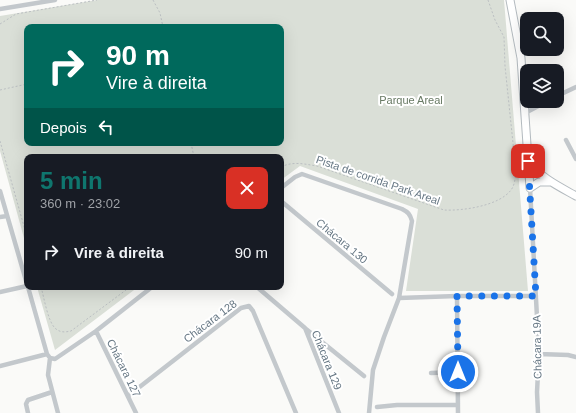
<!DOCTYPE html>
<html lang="pt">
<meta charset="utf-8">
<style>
:root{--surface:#171b24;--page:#20242c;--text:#f1f3f6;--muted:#9ea1a6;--accent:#0f766e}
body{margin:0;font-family:Arial,sans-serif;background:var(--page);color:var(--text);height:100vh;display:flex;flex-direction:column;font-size:15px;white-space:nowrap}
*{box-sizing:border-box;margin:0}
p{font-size:13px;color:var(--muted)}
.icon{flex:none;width:22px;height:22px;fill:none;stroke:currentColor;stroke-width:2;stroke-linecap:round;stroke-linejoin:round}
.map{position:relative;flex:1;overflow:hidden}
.drawer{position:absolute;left:24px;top:154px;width:260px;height:136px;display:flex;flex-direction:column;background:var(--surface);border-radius:8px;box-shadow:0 4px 16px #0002}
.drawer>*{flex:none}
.banner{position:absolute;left:24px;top:24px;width:260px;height:122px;border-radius:8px;box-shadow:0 4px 16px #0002;background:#00695c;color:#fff;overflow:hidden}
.buttons{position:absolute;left:520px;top:12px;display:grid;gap:8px}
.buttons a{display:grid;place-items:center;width:44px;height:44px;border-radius:8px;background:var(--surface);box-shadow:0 4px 16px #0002;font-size:20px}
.pin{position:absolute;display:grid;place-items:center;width:34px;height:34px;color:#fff;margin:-17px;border-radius:8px;box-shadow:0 2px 6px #0006}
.me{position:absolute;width:44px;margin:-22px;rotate:0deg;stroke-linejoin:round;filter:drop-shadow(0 0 3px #0008)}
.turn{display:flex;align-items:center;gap:14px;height:84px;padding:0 16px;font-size:18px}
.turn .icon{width:52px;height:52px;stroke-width:2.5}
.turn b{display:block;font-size:28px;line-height:34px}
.then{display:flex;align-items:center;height:38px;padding:0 16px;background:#0003;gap:8px;font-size:15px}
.round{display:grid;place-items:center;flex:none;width:42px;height:42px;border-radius:8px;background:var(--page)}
.headline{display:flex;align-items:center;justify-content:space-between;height:68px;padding:0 16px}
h1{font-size:24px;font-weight:700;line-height:30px;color:var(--accent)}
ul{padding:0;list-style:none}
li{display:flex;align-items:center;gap:12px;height:60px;padding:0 16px}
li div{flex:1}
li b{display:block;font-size:15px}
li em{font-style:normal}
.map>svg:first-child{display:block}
.green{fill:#dadfd7;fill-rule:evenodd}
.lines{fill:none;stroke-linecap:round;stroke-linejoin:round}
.secondary-casing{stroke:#b3babf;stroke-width:9}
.path{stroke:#bbbfc2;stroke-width:1;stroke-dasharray:2 2;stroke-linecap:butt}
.street{stroke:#c3c8cc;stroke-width:4.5}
.secondary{stroke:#fff;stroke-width:7}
.route{stroke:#1a73e8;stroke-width:7;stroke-dasharray:0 12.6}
.labels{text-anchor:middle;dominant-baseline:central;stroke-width:4;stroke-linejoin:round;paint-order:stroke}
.park-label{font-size:11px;fill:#687a64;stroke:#fff}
.street-label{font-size:11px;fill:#657683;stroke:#fff}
</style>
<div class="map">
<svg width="576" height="413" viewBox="0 0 576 413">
<rect width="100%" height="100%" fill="#fafaf8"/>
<path class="green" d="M97 0H504L528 291H406L418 209 300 166 281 180V157H27V249L0 151V16ZM27 27H281V143H27Z
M37 287H138L55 350Z"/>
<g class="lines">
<g class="secondary-casing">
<path id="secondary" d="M510 0 521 58 530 188
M528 161C541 178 558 186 576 196
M530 188 539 182H550"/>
</g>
<path class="path" d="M153 0 160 13 163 27
M0 24 16 14 97 0
M0 90 27 84
M0 141 27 237
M191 143 194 157
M281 167C293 161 304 164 317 166L444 210C462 211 499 206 511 190 515 185 515 178 516 172L505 66 504 37 495 20 488 0
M41 287C44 297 48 323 56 329 61 333 66 332 71 331L130 287"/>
<path class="street" d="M0 9 55 0
M557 96 576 87
M525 113 548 101
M566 140 576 159
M281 188 295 177 302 174 402 209C408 212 410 214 412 221L399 298 384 337 373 370 369 413
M530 188 539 354 537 392 538 413
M0 191 27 284
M281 201 392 294
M0 217 7 216
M28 287 47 354 50 358 55 359 96 331 152 287
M257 287 305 328 339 413
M0 292 27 286
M457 296 458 413
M399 298 457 296H536
M306 329 364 376
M96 331 136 413
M539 354 568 355 576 357
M50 358 48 375 58 413
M0 366 47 354
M431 373 458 372
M128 396 241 308 249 306 253 311 296 413
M377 407 397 405H458
M28 413 26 404 28 400 52 392"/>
<use href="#secondary" class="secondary"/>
</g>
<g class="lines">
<path class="route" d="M458 372 457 296H536L528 161"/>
</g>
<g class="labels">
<g class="park-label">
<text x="411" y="100">Parque Areal</text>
</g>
<g class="street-label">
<text transform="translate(378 180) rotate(19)">Pista de corrida Park Areal</text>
<text transform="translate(342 241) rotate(40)">Chácara 130</text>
<text transform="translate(210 321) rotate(-37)">Chácara 128</text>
<text transform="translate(537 347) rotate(-91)">Chácara 19A</text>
<text transform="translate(327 360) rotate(68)">Chácara 129</text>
<text transform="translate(124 368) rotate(64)">Chácara 127</text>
</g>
</g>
</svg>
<div class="buttons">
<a><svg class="icon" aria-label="search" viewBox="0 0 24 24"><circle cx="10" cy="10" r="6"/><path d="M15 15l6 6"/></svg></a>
<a><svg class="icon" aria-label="layers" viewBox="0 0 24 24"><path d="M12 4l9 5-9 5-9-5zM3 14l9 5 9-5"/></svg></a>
</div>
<div class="pin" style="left:528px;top:161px;background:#d93025"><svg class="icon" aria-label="arrive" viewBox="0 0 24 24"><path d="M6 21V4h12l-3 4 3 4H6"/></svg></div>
<svg class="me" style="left:458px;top:372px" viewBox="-20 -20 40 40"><circle r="17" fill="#1a73e8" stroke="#fff" stroke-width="3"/><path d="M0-11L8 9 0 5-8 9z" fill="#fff"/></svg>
<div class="banner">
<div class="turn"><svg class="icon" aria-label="right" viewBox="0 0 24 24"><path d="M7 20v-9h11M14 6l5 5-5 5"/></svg><div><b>90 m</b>Vire à direita</div></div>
<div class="then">Depois<svg class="icon" aria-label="left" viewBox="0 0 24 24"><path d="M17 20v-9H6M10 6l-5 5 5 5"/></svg></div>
</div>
<section class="drawer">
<div class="headline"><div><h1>5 min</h1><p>360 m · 23:02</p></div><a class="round" style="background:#d93025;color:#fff"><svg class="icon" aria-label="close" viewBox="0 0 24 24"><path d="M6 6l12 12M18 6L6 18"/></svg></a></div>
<ul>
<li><svg class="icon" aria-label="right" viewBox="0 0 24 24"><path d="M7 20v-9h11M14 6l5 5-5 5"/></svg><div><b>Vire à direita</b></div><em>90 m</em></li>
</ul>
</section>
</div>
